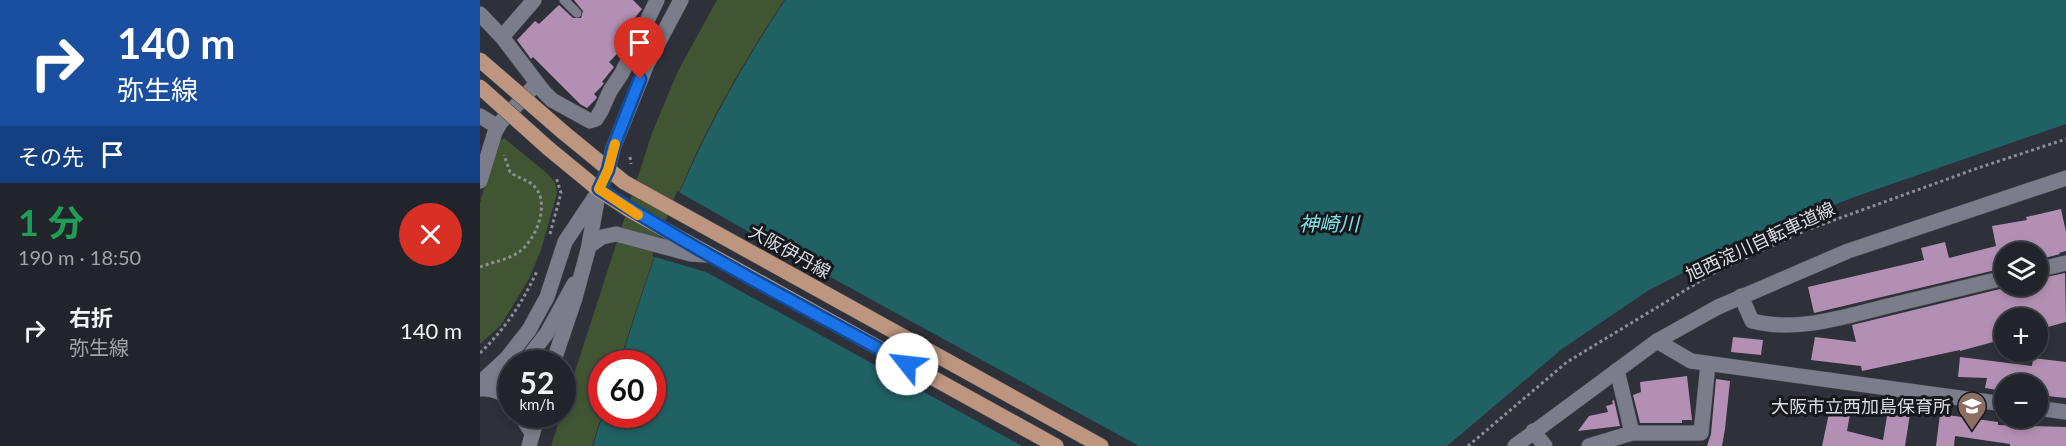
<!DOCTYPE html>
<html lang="ja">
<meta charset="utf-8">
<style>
:root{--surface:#22242c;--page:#2e3038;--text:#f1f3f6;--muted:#a2a4a9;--line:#3f4148}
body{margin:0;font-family:Lato,"Noto Sans JP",sans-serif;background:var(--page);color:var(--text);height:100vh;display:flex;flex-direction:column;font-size:22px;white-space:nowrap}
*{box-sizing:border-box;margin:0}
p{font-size:20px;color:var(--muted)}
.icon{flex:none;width:33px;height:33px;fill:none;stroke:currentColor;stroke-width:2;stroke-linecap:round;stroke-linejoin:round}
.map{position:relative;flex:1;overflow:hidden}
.sheet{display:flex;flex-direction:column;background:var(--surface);width:480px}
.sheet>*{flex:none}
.banner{background:#1a4fa0;color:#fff;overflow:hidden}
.fabs{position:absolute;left:1514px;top:242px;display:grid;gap:12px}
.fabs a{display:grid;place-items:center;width:54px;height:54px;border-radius:50%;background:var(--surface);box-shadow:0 3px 9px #0003,0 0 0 2px var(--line);font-size:30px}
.speed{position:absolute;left:18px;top:350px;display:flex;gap:12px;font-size:30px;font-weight:700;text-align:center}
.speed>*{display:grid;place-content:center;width:78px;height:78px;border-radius:50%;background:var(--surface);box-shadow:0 3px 9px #0003,0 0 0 2px var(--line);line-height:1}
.speed small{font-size:15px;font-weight:400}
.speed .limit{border:9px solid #d22;background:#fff;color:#111}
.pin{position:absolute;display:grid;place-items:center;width:51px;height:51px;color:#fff;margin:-62px -26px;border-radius:50% 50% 50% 0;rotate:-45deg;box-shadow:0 0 6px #0007}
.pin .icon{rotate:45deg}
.me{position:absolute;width:66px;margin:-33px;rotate:299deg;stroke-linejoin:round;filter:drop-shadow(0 0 4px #0008)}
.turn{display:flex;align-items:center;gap:21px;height:126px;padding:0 18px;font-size:27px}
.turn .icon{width:78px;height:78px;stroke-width:2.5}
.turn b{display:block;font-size:42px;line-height:51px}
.then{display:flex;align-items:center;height:57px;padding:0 18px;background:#0003;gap:12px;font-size:22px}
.round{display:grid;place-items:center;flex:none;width:63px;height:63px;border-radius:32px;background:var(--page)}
.summary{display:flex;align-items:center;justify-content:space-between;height:102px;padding:0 18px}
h1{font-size:36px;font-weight:700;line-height:45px;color:#1e9e55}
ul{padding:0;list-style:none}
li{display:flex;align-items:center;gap:18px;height:90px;padding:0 18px}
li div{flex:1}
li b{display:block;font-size:22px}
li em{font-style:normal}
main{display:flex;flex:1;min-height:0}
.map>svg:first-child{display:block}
.green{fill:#415533}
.water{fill:#206164}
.pier{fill:#2e303a}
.building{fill:#b390b3}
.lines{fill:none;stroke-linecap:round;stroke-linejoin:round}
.lane-casing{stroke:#494b54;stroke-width:10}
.street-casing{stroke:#494b54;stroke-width:16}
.secondary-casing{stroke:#494b54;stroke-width:16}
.primary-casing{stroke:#494b54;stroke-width:16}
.path{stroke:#8c8e96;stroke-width:3;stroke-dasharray:3 3;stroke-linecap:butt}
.lane{stroke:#7b7e8a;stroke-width:9}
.street{stroke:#7b7e8a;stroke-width:15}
.secondary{stroke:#7b7e8a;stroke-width:15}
.primary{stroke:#be967f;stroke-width:15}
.primary-bridge-casing{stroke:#494b54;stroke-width:16;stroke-linecap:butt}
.primary-bridge{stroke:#be967f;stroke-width:15}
.route-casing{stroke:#114b97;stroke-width:15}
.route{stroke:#1a73e8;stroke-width:10}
.slow{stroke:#f59e0b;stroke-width:10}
.labels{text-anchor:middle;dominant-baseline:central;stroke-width:6;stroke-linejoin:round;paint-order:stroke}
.street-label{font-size:18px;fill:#dcdee4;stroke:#17181d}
.poi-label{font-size:18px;fill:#dcdee4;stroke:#17181d;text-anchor:end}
.water-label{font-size:20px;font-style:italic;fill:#7de2e6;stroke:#17181d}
</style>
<main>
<section class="sheet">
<div class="banner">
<div class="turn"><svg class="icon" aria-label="right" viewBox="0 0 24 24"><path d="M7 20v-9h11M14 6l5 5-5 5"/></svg><div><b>140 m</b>弥生線</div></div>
<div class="then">その先<svg class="icon" aria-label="arrive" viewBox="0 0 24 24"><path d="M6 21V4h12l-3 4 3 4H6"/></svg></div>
</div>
<div class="summary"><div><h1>1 分</h1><p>190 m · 18:50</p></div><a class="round" style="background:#d93025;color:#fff"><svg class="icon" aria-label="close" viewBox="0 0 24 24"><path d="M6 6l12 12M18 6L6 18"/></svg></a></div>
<ul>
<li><svg class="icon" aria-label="right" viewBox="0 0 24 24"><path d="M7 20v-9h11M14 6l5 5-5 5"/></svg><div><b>右折</b><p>弥生線</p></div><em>140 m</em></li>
</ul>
</section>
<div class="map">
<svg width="1586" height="446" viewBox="0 0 1586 446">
<rect width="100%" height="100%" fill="#2e303a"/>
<path class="green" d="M237 0H304C265 60 228 123 200 190 176 246 158 305 139 363H122V414L112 446H71L172 133 198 71Z
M24 138 69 175 75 183 77 193 61 250 49 279 21 325 0 344V203L16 144Z"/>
<path class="water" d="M305 0H1586V124L1377 196 1278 235 1169 290 1082 349 967 446H113L123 414H172V363H140C158 306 176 249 199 194 228 126 265 61 305 0Z"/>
<path class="pier" d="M197 191 290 244 659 446H542L226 272 172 256Z"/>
<path class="building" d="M94 0H153L162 9 153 20 155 22 136 42 142 49 129 62 134 67 122 82 124 83 121 87 114 94 117 97 115 100 107 108 100 104 53 57 51 59 37 40 55 21 59 24 79 5 93 18H101L103 11Z
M1581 209 1586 232V251L1579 253 1580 254 1557 260V252H1524V268L1334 313 1328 287 1444 260 1441 248 1465 242 1469 258 1516 246 1512 226 1547 220 1546 217Z
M1585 273 1586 322 1557 330V318H1524V339L1480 351V350L1382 371 1381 366 1331 360 1335 337 1376 342 1372 325 1524 288V291L1544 285H1557V279Z
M1253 337 1283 340 1281 355 1251 352Z
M1480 357 1552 366 1553 358 1586 362V398L1557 395V384H1524V391L1505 388 1507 378 1478 377Z
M1207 376 1212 420H1202V423H1160L1153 395 1161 392 1160 382Z
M1236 379 1250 381 1245 429 1242 446H1227L1231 434Z
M1134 400 1140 426 1098 431 1109 416 1128 412 1126 406 1133 404 1132 401Z
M1351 404 1371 408 1367 431 1403 440 1408 410 1430 414 1425 446H1342Z
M1460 414 1518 422V425L1586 427V446H1530V444L1475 436 1474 446H1456Z"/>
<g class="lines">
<g class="lane-casing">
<path id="lane" d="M84 0 97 13"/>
</g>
<g class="street-casing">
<path id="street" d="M0 14 22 37 64 92 72 100 110 121 116 119 121 111 130 91 142 73 177 0
M22 37 54 0
M0 116 18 127
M0 181 15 132 21 122 57 83
M1557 270 1586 263
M1261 296 1272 321C1319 333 1366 316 1412 305 1449 296 1487 287 1524 278
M1177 341 1211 361 1524 404
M44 363 67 333 94 284
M1137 370 1152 433
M0 386 32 371
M1557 408 1586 412
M1053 431 1065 446
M1109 446 1152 433H1221L1228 364"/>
</g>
<g class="secondary-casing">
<path id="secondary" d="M109 246 122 237 136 234 211 254 228 255
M73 363 95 298 108 250 119 190 128 170 133 148 167 64 201 0
M0 383 27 358 49 330 67 297 85 242 115 197
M0 389C13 388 23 392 32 402
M40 414 52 433
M49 446 58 414
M1035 446 1177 341 1238 307 1368 251 1586 178"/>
</g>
<g class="primary-casing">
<path id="primary" d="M83 132 144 182 621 446
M68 148 119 190 151 211 576 446"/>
</g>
<path class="path" d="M150 157 151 164
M70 234 81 193 76 177
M0 267C12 262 28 260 39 252 56 240 71 203 54 186 47 179 37 178 30 172L24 155
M0 353C25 329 43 302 57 271
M988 446 1087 362 1232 274 1324 231 1498 168 1586 139"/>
<use href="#lane" class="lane"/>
<use href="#street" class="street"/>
<use href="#secondary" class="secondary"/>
<use href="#primary" class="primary"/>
<g class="primary-bridge-casing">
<path id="primary-bridge" d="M0 60 83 132
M0 87 68 148"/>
</g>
<use href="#primary-bridge" class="primary-bridge"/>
</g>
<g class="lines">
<g class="route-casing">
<path id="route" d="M160 79 133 148 128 170 119 189C219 253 324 307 427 364"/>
</g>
<use href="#route" class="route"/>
<path class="slow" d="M135 144 128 170 119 189 158 215"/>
</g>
<defs>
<g id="school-pin" transform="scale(1.5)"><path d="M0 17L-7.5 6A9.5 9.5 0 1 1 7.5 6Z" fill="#8d6e63" stroke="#17181d"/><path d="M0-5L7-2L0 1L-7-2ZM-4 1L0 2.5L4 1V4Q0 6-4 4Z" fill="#fff"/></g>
</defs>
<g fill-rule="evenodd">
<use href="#school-pin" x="1492" y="406"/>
</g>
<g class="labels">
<g class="street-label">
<text transform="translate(1280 241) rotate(-25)">旭西淀川自転車道線</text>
<text transform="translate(310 251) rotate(29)">大阪伊丹線</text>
</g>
<g class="poi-label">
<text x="1471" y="406">大阪市立西加島保育所</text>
</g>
<g class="water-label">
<text x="849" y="223">神崎川</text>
</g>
</g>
</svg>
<div class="fabs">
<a><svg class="icon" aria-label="layers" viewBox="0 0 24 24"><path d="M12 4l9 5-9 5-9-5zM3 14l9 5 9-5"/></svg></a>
<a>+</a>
<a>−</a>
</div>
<div class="speed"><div>52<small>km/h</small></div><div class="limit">60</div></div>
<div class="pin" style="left:160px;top:79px;background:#d93025"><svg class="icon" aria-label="arrive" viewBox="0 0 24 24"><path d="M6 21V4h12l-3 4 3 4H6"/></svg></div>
<svg class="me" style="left:427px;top:364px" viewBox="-20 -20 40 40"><circle r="19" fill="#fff"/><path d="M0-13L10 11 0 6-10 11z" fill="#1a73e8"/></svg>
</div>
</main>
